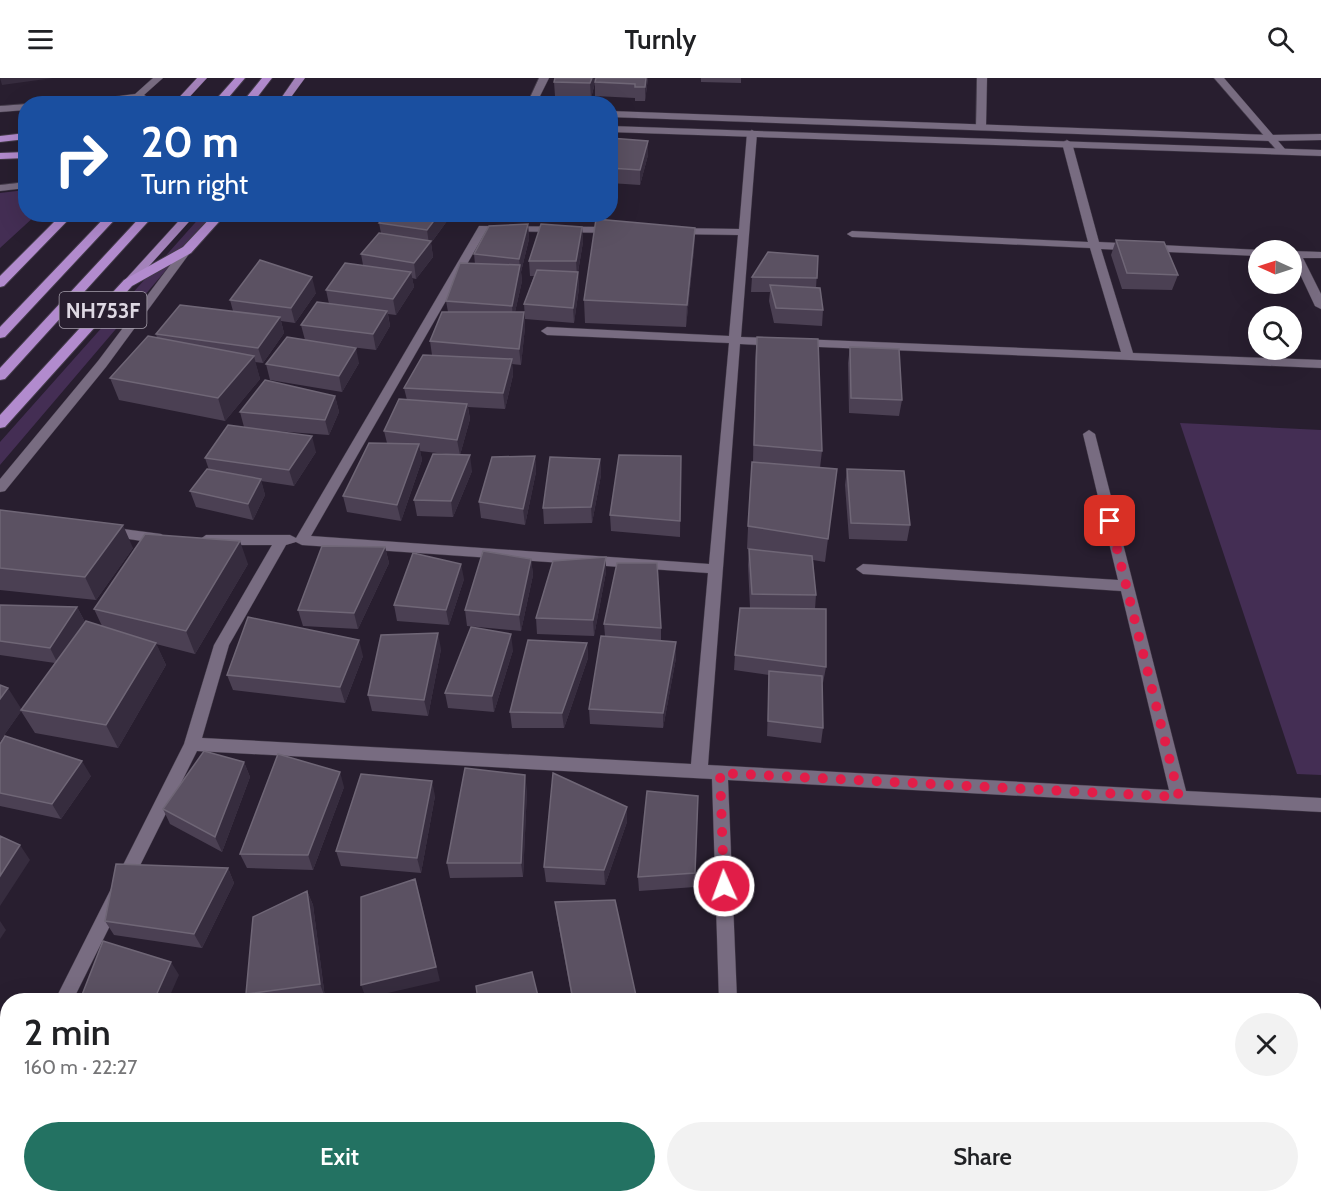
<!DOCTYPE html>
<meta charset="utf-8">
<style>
:root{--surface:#fff;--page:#f2f2f2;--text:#202124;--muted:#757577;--accent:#237262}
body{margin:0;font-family:Cabin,sans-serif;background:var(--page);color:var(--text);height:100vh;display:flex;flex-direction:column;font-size:22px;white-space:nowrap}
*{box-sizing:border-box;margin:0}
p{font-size:20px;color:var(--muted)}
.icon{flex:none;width:33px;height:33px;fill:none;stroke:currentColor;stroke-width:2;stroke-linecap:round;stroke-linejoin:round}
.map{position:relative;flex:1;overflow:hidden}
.sheet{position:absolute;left:0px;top:915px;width:1322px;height:210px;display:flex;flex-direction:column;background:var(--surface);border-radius:24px 24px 0 0;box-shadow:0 6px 24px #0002}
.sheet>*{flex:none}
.hud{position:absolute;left:18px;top:18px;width:600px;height:126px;border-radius:24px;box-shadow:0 6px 24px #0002;background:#1a4fa0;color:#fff;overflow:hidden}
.needle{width:39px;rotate:273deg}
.tools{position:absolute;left:1248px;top:162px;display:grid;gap:12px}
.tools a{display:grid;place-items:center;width:54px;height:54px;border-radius:50%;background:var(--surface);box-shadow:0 6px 24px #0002;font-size:30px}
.pin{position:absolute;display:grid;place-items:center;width:51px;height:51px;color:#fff;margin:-26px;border-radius:12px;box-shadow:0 3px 9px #0006}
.me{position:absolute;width:66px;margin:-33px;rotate:358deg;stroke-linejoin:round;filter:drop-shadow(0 0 4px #0008)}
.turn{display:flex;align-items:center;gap:21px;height:126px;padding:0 24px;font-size:27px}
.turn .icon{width:78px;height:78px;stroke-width:2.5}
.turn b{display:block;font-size:42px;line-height:51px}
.round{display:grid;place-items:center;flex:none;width:63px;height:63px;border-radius:32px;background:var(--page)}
.head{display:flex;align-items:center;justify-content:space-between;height:102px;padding:0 24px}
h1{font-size:36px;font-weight:600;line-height:45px}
.action{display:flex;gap:12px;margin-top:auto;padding:12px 24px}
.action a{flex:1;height:69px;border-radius:36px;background:var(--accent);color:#fff;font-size:24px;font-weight:600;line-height:69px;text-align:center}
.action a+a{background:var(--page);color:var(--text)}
header{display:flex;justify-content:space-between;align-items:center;height:78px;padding:0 24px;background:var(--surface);font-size:27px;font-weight:600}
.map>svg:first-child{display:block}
.green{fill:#442e54}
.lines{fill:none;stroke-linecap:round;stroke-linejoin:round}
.minor-casing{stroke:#423a48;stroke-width:1}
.secondary-casing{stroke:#423a48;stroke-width:1}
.primary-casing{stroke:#423a48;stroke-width:1}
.trunk-casing{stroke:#423a48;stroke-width:2}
.minor{fill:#786c81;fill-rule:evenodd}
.secondary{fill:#786c81;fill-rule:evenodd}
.primary{fill:#a483bb;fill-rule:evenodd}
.trunk{fill:#b28bce;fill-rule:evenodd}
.wall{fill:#4b4053}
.shaded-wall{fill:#362c3e}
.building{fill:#5b5162;stroke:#6f6676;stroke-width:1.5}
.route{stroke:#e11d48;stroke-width:10;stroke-dasharray:0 18}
.labels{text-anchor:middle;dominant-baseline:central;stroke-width:6;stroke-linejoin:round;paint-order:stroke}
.shield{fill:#281e2f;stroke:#a7a0ad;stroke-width:1.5}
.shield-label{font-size:21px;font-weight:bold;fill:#ded8e3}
</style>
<header><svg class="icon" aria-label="menu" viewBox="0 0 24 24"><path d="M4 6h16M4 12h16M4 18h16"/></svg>Turnly<svg class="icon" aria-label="search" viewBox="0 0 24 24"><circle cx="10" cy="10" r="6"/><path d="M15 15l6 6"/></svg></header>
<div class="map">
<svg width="1321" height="1125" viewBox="0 0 1321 1125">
<rect width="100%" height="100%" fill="#281e2f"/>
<path class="green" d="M25 112 26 136 36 137 0 170V115Z
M202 137H213L0 387V364Z
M1180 345 1321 352V697L1297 696Z"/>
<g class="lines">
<g class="minor-casing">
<path id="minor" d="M153 0H163L144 17 160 26H147L137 21 93 26H57L135 16Z
M539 0H549L536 26H527Z
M977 0H987L986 48 981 51 976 48Z
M1214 0H1224L1285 71V75H1279Z
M26 26V32L0 34V28Z
M752 52 757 55 741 259 775 260 781 264 775 268 740 266 708 687 1169 712 1121 513 863 496 856 491 863 486 1118 502 1083 356 1089 352 1095 356 1186 713 1321 720V734L728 702 737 922H719L712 701 197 673 73 922H55L184 666 214 567 272 467H206L199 462 206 457H290L296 460 479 148 614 149 619 152 614 155 486 153 311 458 709 486 729 265 547 257 541 253 547 249 729 258 738 157 674 156 669 153 674 150 739 151 747 55ZM296 464 302 467 708 495 691 686 202 660 229 567 286 467Z
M1067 62 1072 65 1099 164 1261 172H1258V178L1101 171 1133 275 1321 282V290L795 268 793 265 799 261 1121 274 1090 170 852 159 847 156 852 153 1088 164 1062 65Z
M26 104V110L0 113V107Z
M187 169 192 172 106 289 5 413 0 414V401L98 283 183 170Z
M1292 173 1321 174V180H1303L1321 216V231L1315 228 1292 179Z
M108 449 161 456 168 461 161 466 103 457 101 454Z
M1314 990H1321V1010H1314Z
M8 1086V1118H13L11 1125H0V1090Z
M117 1118H185L183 1125H114Z
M747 1118H767L770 1125H749Z
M914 1118H938L936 1125H911Z"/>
</g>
<g class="secondary-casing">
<path id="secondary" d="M610 33 1270 57 1321 56V62L1270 63 610 39Z
M610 48 1321 72V78L610 54Z"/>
</g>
<g class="primary-casing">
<path id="primary" d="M197 0H207L183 26H173Z
M295 0H305L286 26H277Z
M185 136H196L132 207H124V203Z"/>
</g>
<g class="trunk-casing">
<path id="trunk" d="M235 0H245L223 26H212Z
M262 0H272L252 26H241Z
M26 55V61L0 64V58Z
M26 74V80L0 81V75Z
M62 136H74L4 208 0 209V198Z
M108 136H120L5 259 0 260V249Z
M143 136H155L5 301 0 302V290Z
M214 136H226L191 175 132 208 5 349 0 350V337L124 202 183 169Z"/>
</g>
<use href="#minor" class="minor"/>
<use href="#secondary" class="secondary"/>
<use href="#primary" class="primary"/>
<use href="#trunk" class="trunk"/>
</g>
<path class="wall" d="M648 0 645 23H635V20L595 18V5L591 20 555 18 554 4Z
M701 0H741V5L701 4Z
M610 60 648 63V77L640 107 610 105Z
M450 139 431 165 433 179 416 201 412 200 414 209 396 237 388 236 390 248 376 272 342 268 359 285 342 314 270 302 266 286 305 262 301 247 329 226 326 212 363 187 361 176 381 155 379 145Z
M528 146 529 161 521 194 522 203 515 234H524L525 249 521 287 512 286 513 297 505 331 468 329 470 341 460 377 472 393 453 439 417 438 414 422 454 377 420 373 422 382 401 443 347 434 343 418 387 365 384 353 407 322 404 310 432 277 430 263 448 234 446 223 475 186 474 176Z
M582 149 583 164 578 194 579 210 574 245 525 241 524 226 534 198H530L529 183Z
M695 150 694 172 686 249 585 245 584 222Z
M1116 162 1178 197 1172 212 1122 211 1111 177Z
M818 178 816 210 823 232 822 248 774 245 769 223 770 214H751L752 199Z
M316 215 295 245 281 243 284 255 263 285 255 284 260 301 225 343 119 322 110 300 157 260 156 256 233 233 230 222Z
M757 259 822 373 820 390 837 391 825 484 813 482 816 517 815 531 826 589 823 605 822 604 823 650 821 665 767 658 769 597 734 592 735 577 750 530 748 487 749 471 752 472 747 471 750 408 753 384 755 282Z
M850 269 902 322 899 338 849 335 848 285Z
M335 318 339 334 329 357 275 353 316 374 294 408 261 403 265 417 253 442 196 429 190 413 209 392 205 380 244 349 240 334Z
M535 378 536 394 525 447 481 440 479 424Z
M681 378 680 459 611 453 610 437Z
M600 381 601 397 592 445 544 446 543 430Z
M847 391 910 447 907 463 849 461 845 407Z
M0 432 133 470 96 522 0 512Z
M385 469 389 485 358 551 303 548 298 532Z
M606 479V494L594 558 537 556 536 540Z
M531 481 533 497 521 553 467 548 465 532Z
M248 486 195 576 156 566 166 587 118 670 35 655 21 633 0 663V607L22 632 55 585 0 577V527L77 529 85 544 102 548 94 531Z
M464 501 449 547 397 543 394 527Z
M604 546 661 550V563L676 580 663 650 590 646 589 631 605 558Z
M587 565 588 580 564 650H512L510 634Z
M441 571 428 638 372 633 368 617Z
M513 572 494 634 448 630 445 615Z
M363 578 345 625 233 612 227 597Z
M0 666 91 698 61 741 0 728Z
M244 684 250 699 222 774 170 746 163 731Z
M344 709 313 792 247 790 240 776Z
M527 712 523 799 450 800 447 785Z
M435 718 421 795 341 788 336 773Z
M698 718 695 809 639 813 638 799Z
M627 729V744L605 807 546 804 544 789Z
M228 790 234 805 202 870 114 857 105 843Z
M307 813 313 827 325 920 305 922H249L246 916Z
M555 824 637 922H572L557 839Z
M1314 1042H1321V1113H1314Z
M1079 1118H1213L1215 1125H1080Z"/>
<path class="shaded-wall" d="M0 0H53L2 7Z
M592 0H596L591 20 590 5Z
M646 0H648L645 23V9Z
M648 63V77L640 107V92Z
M439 136H450V139L431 165 433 179 416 201 414 185 429 166 427 152Z
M528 146 529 161 521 194 522 203 513 243 512 228 520 189 519 181Z
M582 149 583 164 577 199 576 183Z
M695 150 694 172 686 249 687 227Z
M411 194 414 209 396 237 393 221Z
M578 194 579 210 574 245 573 230Z
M312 199 316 215 295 245 291 230Z
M387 233 390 248 376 272 373 256Z
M524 234 525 249 521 287 519 271Z
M280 239 284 255 263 285 258 270Z
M356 270 359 285 342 314 339 298Z
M254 278 260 301 225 343 218 320Z
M512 281 513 297 505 331 503 315Z
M335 318 339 334 329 357 325 342Z
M467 326 470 341 460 377 457 362Z
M312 358 316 374 294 408 289 392Z
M419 366 422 382 401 443 397 427Z
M470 377 472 393 453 439 451 423Z
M535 378 536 394 525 447 523 431Z
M600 381 601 397 592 445 591 429Z
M261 401 265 417 253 442 248 426Z
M123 447 133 470 96 522 85 499Z
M240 463 248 486 195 576 186 553Z
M385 469 389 485 358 551 354 535Z
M606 479V494L594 558 593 542Z
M531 481 533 497 521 553 519 537Z
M461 486 464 501 449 547 446 532Z
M77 529 85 544 58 586 50 570Z
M438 555 441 571 428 638 424 622Z
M511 556 513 572 494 634 492 618Z
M359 562 363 578 345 625 340 609Z
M676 564V580L663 650V635Z
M156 565 166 587 118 670 106 647Z
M587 565 588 580 564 650 562 635Z
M8 610 22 632 0 663V621Z
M82 683 91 698 61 741 52 726Z
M244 684 250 699 222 774 215 759Z
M340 694 344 709 313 792 308 777Z
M525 697 527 712 523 799 521 785Z
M432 703 435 718 421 795 417 780Z
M627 729V744L605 807 604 792Z
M20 767 30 782 0 828V798Z
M228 790 234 805 202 870 194 856Z
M307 813 313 827 325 920 320 906Z
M419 815 440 903 366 920 361 907Z
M0 843 6 852 0 861Z
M171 884 179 897 168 922H154Z
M484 1118H487V1125H484Z"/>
<path class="building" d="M555 0H592L590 5 554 4Z
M596 0H646L645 9H635V6L595 4Z
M610 60 648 63 640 92 610 90Z
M386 136H439L427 152 379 145Z
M596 141 695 150 687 227 584 222Z
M528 146 519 181 474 176 489 148Z
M541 146 582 149 576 183H529Z
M379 155 431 163 414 185 361 176Z
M1116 162 1164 164 1178 197 1127 195Z
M768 174 818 178 817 200 752 199Z
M260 182 312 199 291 230 230 222Z
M345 185 411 194 393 221 326 212Z
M460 185 520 187 512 228 446 223Z
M537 192 578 194 573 230 524 226Z
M770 207 820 210 823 232 776 230Z
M317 224 387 233 373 256 301 247Z
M180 227 280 239 258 270 156 256Z
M442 234H524L519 271 430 263Z
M148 258 254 278 218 320 110 300Z
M287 259 356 270 339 298 266 286Z
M757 259 818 261 822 373 754 367Z
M850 269 899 271 902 322 851 320Z
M423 277 512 281 503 315 404 310Z
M265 302 335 318 325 342 240 334Z
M399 321 467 326 457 362 384 353Z
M228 347 312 358 289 392 205 380Z
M369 365 419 366 397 427 343 418Z
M433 376 470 377 451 423 414 422Z
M619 377 681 378 680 443 610 437Z
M535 378 523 431 479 424 492 379Z
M550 379 600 381 591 429 543 430Z
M752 384 837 391 828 461 748 448Z
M207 391 261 401 248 426 190 413Z
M847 391 904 393 910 447 851 445Z
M0 432 123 447 85 499 0 490Z
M145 456 240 463 186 553 94 531Z
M322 468 385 469 354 535 298 532Z
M749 471 812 478 816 517 752 516Z
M483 473 531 481 519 537 465 532Z
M413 475 461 486 446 532 394 527Z
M606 479 593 542 536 540 553 483Z
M617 485H657L661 550 604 546Z
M0 527 77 529 50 570 0 563Z
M740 530 826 531V589L735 577Z
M248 539 359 562 340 609 227 597Z
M86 543 156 565 106 647 21 632Z
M471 549 511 556 492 618 445 615Z
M438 555 424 622 368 617 381 557Z
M601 558 676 564 663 635 589 631Z
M528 562 587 565 562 635 510 634Z
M769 593 822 598 823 650 768 643Z
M0 607 8 610 0 621Z
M5 658 82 683 52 726 0 715V666Z
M204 673 244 684 215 759 163 731Z
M278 676 340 694 308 777 240 776Z
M465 690 525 697 521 785H447Z
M553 695 627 729 604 792 544 789Z
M361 696 432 703 417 780 336 773Z
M647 713 698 718 695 795 638 799Z
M0 758 20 767 0 798Z
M116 786 228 790 194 856 105 843Z
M415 801 436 889 361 907V819Z
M307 813 320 906 246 916 253 839Z
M615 822 637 922H573L555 824Z
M103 863 171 884 154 922H80Z
M532 894 539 922H478L476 908Z
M1314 1042H1321V1101H1314Z
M412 1118H484V1125H412Z
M526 1118H604V1125H525Z
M626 1118H700L702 1125H627Z
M1094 1118H1213L1215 1125H1095Z
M377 1120V1125H350Z
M1241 1121 1293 1125H1242Z"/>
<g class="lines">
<path class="route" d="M724 808 720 695 1179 719 1110 443"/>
</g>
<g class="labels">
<rect class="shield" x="59.5" y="214" width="87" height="36" rx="4.5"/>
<g class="shield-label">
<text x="103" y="232">NH753F</text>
</g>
</g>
</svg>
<div class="tools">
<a><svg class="needle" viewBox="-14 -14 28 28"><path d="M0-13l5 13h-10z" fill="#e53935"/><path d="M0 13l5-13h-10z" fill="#757577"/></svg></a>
<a><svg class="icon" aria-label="search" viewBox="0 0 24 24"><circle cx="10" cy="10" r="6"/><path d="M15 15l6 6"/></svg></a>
</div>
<div class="pin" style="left:1110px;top:443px;background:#d93025"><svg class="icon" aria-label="arrive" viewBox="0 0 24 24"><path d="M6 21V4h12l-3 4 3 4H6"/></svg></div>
<svg class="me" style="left:724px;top:808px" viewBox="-20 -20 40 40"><circle r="17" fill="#e11d48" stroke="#fff" stroke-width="3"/><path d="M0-11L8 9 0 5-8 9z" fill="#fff"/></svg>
<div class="hud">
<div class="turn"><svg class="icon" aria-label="right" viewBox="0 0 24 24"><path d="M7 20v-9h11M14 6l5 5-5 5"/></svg><div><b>20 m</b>Turn right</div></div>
</div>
<section class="sheet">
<div class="head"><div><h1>2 min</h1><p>160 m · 22:27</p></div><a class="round"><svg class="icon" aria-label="close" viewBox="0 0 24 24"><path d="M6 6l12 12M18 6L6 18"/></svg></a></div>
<div class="action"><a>Exit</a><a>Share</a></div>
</section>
</div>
